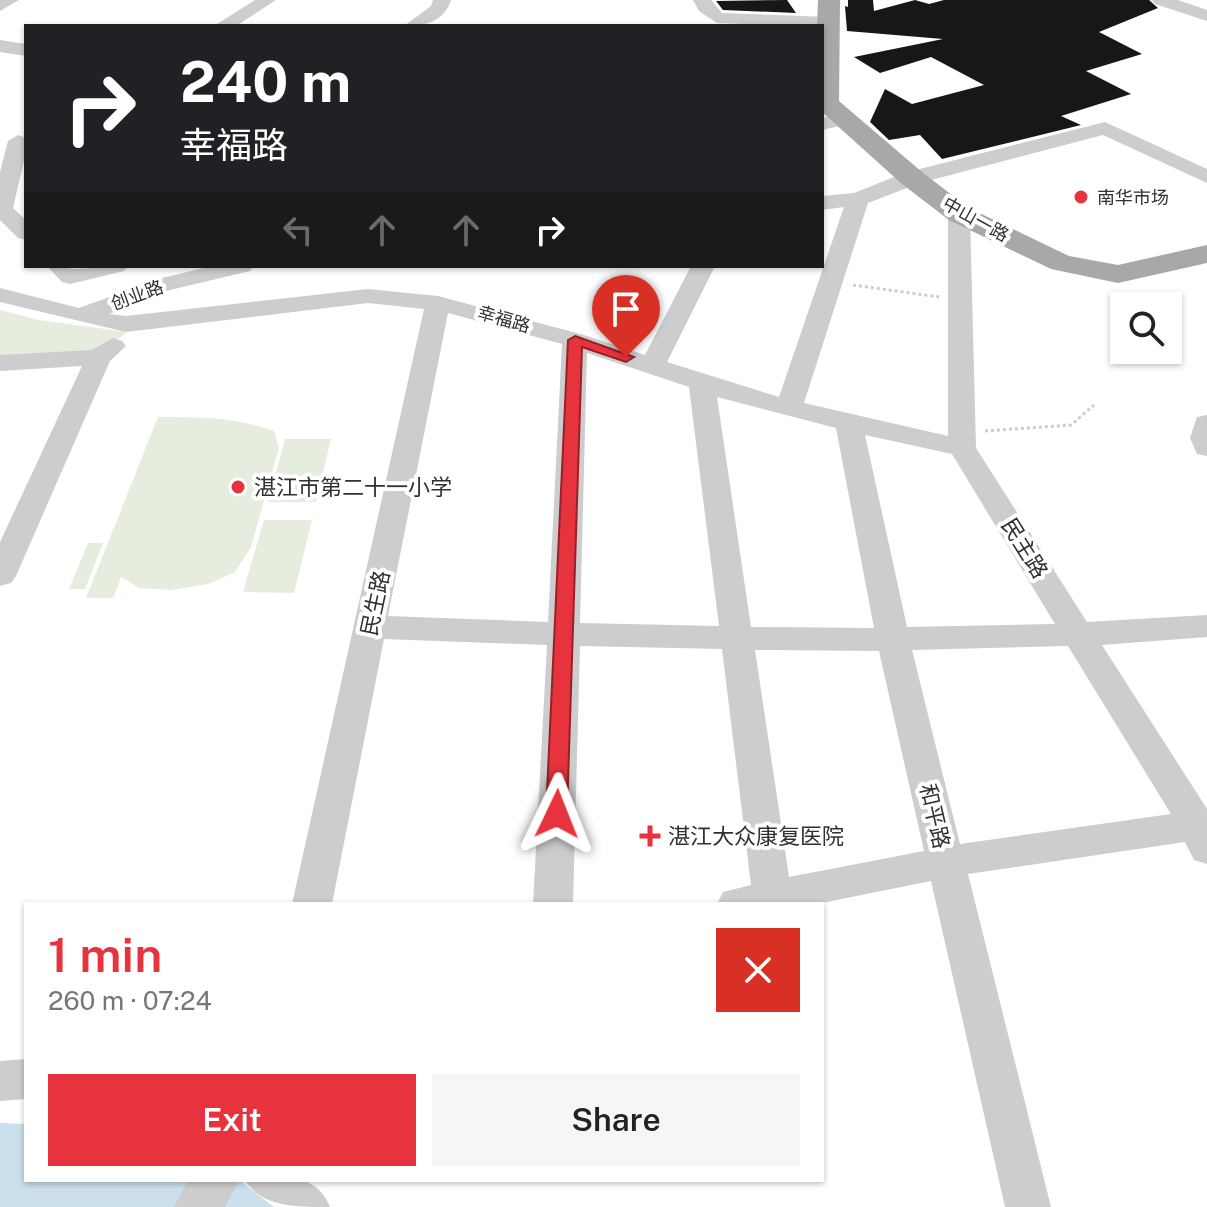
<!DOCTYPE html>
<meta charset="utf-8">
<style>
:root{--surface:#fff;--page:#f6f6f6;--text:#222;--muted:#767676;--accent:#e7333d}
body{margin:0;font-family:"Public Sans","Noto Sans SC",sans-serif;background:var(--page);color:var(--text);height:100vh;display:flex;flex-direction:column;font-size:30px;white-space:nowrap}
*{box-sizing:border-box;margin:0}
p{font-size:26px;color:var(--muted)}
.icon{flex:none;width:44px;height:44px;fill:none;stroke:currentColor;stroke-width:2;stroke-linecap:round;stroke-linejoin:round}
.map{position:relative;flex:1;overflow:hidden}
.drawer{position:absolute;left:24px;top:902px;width:800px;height:280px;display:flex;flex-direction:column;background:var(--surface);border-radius:0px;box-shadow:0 2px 6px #0004}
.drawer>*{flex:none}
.guide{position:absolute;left:24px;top:24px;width:800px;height:244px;border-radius:0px;box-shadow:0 2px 6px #0004;background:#202124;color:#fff;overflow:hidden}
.buttons{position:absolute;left:1110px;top:292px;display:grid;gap:16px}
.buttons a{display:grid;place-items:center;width:72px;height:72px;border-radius:0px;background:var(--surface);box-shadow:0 2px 6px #0004;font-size:40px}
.pin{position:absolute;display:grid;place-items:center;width:68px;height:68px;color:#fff;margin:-82px -34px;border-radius:50% 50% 50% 0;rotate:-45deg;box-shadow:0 0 8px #0007}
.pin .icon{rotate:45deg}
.me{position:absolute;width:88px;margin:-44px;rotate:2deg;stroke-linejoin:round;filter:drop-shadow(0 0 6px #0008)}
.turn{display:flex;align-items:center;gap:28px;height:168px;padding:0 24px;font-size:36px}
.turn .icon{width:104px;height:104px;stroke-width:2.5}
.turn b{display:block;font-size:56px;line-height:68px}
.lanes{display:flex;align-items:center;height:76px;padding:0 24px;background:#0003;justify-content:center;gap:40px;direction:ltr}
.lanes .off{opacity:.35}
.round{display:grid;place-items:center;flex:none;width:84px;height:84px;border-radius:0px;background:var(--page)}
.head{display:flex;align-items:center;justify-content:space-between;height:136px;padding:0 24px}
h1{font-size:48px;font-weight:600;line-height:60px;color:var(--accent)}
.cta{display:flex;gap:16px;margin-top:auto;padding:16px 24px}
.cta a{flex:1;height:92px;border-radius:0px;background:var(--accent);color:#fff;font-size:32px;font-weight:600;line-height:92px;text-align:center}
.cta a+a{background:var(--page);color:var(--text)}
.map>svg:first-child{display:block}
.green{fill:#e6eddf}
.water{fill:#cbdfed}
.building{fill:#171717}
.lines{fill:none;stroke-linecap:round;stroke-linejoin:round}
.path{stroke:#cdcdcd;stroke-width:3;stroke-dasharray:3 3;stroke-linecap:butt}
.minor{fill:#cdcdcd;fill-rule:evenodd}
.major{fill:#a8a8a8;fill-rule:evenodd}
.route{fill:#e7333d;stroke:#962128;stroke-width:2}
.poi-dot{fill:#e7333d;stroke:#fff;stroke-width:3}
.labels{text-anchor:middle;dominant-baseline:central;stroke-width:8;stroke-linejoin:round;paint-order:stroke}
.far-poi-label{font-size:18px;fill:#303030;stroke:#fff;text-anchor:start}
.far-street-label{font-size:18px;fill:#303030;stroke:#fff}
.poi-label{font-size:22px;fill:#303030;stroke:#fff;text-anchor:start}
.street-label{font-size:22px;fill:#303030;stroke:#fff}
</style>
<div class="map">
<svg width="1207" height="1207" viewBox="0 0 1207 1207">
<rect width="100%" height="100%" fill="#fff"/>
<path class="green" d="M0 310 39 320 127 332 98 355 0 361Z
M158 417C199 417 235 417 274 431L279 448 251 547 235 572 208 584 172 590 139 588 121 577 113 598H86Z
M285 439H331L316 502H268Z
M264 520H312L294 593 243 592Z
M88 543H103L85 589H69Z"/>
<path class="water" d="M0 1123 26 1124V1180H239L274 1207H0Z"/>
<path class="building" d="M787 0 796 13 723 10 716 1Z
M848 0H873L874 11 915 0 929 4 944 0H1149L1158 8 1099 32 1142 54 1086 71 1131 94 1061 116 1081 125 942 159 920 135 889 140 870 122 885 89 912 104 984 85 931 57 880 73 854 57 943 39 847 31 845 6 848 7Z"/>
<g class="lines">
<path class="path" d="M853 285 939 297
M985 431 1071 425 1094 405"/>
<path class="minor" d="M0 0H19L0 11Z
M255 0H276L236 26H214Z
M433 0H451C444 22 425 26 404 26L431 6Z
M693 0H711L722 13 829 17 838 22 829 27 717 23 699 11Z
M1152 0H1178L1207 10V21L1155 4Z
M0 40 26 44V56L0 52Z
M846 113 856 119 853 123 822 130V118Z
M1105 122 1207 169V183L1103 135 920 183 868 203 804 403 948 436V214L959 207 967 209 970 214 976 448 1087 622 1207 615V637L1102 645 1207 809V864L1194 860 1185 842 968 874 1051 1207H1005L931 881 817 904H717L723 892 751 885 722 649 580 646 573 904H533L547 645 384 639 332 904H292L424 309 368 303 126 332 0 302V288L79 308 162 278 212 266H254L250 271 170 290 109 314 126 316 368 289 438 296 584 335 645 355 691 266H715L667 362 779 397 844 207 822 210V196L854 193 904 173ZM448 313 562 344 548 622 388 616ZM587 353 689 387 719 626 580 623ZM717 397 836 428 874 628 751 627ZM865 435 952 454 1055 624 907 627ZM1068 646 1171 814 960 844 912 650ZM755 650 879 651 924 851 789 877Z
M18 135 26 138V152L13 208 26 220V240L18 238 0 220V172L8 141Z
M47 266 75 269 128 266 124 271 70 284 62 282Z
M113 338 122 341 126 346 110 361 16 576 11 583 0 586V542L82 366 0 371V355L92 350Z
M1207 415V456L1197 454 1190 438 1197 417Z
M26 1059V1099L0 1101V1061Z
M188 1180H239L225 1207H174Z
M245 1180C280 1180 315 1169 330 1207 295 1207 261 1207 245 1180Z"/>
<path class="major" d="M818 0H840L839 101 922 172 969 208 1069 256 1118 265 1207 245V263L1118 283 1051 269 949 220 902 184 822 112V26H817Z"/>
</g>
<path class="route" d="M575 336 634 357 626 362 582 347 567 814 564 820 557 822 549 820 546 814 568 340Z"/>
<g class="poi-dot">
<circle cx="1081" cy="197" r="8"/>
<circle cx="238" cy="487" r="8"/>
<path d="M646 824h8v8h8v8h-8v8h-8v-8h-8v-8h8z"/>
</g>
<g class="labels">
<g class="far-poi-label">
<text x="1097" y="197">南华市场</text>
</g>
<g class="far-street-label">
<text transform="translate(976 219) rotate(29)">中山一路</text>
<text transform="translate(137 295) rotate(-20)">创业路</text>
<text transform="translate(504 319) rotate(16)">幸福路</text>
</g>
<g class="poi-label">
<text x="254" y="487">湛江市第二十一小学</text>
<text x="668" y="836">湛江大众康复医院</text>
</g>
<g class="street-label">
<text transform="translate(1025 548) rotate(58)">民主路</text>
<text transform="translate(375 603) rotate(-78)">民生路</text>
<text transform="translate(935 816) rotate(77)">和平路</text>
</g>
</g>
</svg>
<div class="buttons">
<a><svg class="icon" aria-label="search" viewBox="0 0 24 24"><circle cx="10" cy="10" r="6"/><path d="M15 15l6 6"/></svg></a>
</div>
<div class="pin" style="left:626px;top:357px;background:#d93025"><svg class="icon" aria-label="arrive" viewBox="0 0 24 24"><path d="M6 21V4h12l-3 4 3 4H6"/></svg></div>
<svg class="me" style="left:557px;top:814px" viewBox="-20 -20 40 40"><path d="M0-17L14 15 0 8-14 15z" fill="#e7333d" stroke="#fff" stroke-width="4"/></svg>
<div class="guide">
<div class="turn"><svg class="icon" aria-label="right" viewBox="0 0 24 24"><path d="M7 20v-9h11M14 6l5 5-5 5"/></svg><div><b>240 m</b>幸福路</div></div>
<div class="lanes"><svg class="icon off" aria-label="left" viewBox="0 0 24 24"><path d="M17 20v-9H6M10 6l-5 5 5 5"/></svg><svg class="icon off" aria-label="ahead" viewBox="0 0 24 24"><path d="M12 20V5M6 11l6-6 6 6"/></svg><svg class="icon off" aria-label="ahead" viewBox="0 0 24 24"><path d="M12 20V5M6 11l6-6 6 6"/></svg><svg class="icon" aria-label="right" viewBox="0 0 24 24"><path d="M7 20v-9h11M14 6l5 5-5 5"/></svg></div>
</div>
<section class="drawer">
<div class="head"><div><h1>1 min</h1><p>260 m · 07:24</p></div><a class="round" style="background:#d93025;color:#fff"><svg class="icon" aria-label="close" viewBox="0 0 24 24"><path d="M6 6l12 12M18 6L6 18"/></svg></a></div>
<div class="cta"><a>Exit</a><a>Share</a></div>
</section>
</div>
